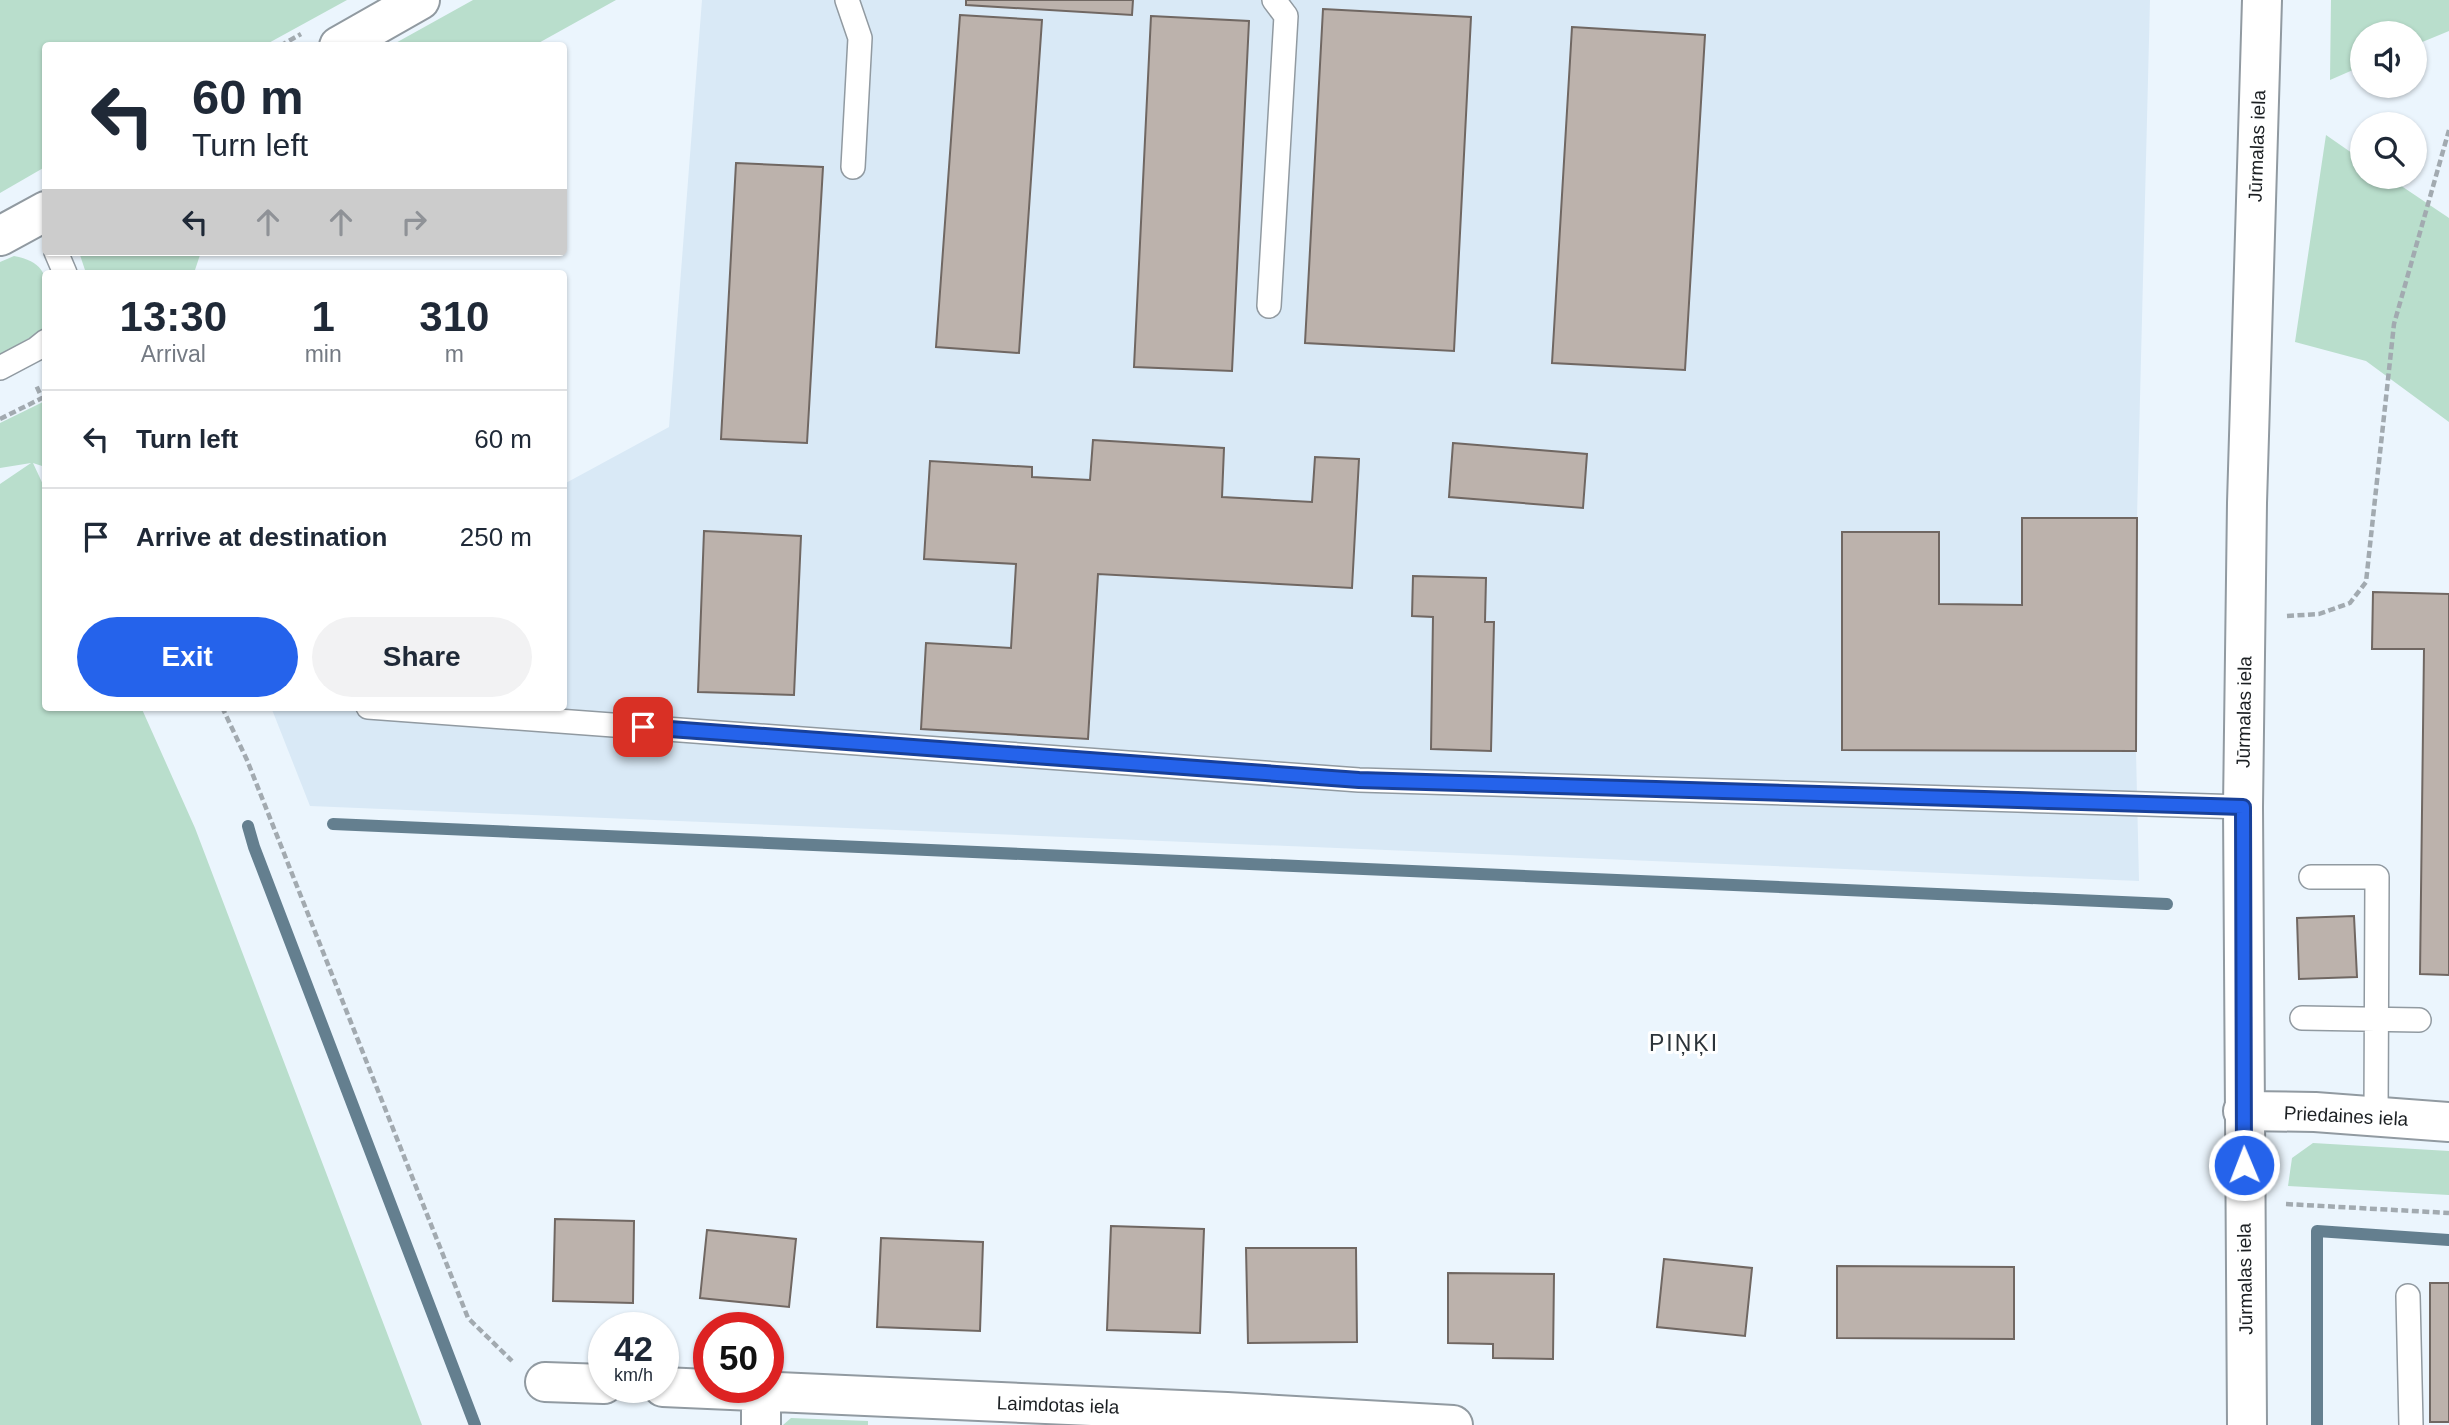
<!DOCTYPE html>
<meta charset="utf-8">
<style>
:root{--surface:#fff;--page:#f2f2f3;--text:#1f2937;--muted:#747a83;--line:#e0e1e3;--accent:#2563eb}
body{margin:0;font-family:Arial,sans-serif;background:var(--page);color:var(--text);height:100vh;display:flex;flex-direction:column;font-size:26px;white-space:nowrap}
*{box-sizing:border-box;margin:0}
p{font-size:23px;color:var(--muted)}
.icon{flex:none;width:38px;height:38px;fill:none;stroke:currentColor;stroke-width:2;stroke-linecap:round;stroke-linejoin:round}
.map{position:relative;flex:1;overflow:hidden}
.side{position:absolute;left:42px;top:270px;width:525px;height:441px;display:flex;flex-direction:column;background:var(--surface);border-radius:7px;box-shadow:0 2px 5px #0004}
.side>*{flex:none}
.guide{position:absolute;left:42px;top:42px;width:525px;height:214px;border-radius:7px;box-shadow:0 2px 5px #0004;background:#fff;color:var(--text);overflow:hidden}
.controls{position:absolute;left:2350px;top:21px;display:grid;gap:14px}
.controls a{display:grid;place-items:center;width:77px;height:77px;border-radius:50%;background:var(--surface);box-shadow:0 2px 5px #0004;font-size:35px}
.speed{position:absolute;left:588px;top:1312px;display:flex;gap:14px;font-size:35px;font-weight:700;text-align:center}
.speed>*{display:grid;place-content:center;width:91px;height:91px;border-radius:50%;background:var(--surface);box-shadow:0 2px 5px #0004;line-height:1}
.speed small{font-size:18px;font-weight:400}
.speed .limit{border:10px solid #d22;background:#fff;color:#111}
.pin{position:absolute;display:grid;place-items:center;width:60px;height:60px;color:#fff;margin:-30px;border-radius:14px;box-shadow:0 4px 10px #0006}
.me{position:absolute;width:77px;margin:-38px;rotate:359deg;stroke-linejoin:round;filter:drop-shadow(0 0 5px #0008)}
.turn{display:flex;align-items:center;gap:24px;height:147px;padding:0 35px;font-size:32px}
.turn .icon{width:91px;height:91px;stroke-width:2.5}
.turn b{display:block;font-size:49px;line-height:60px}
.lanes{display:flex;align-items:center;height:66px;padding:0 35px;background:#0003;justify-content:center;gap:35px;direction:ltr}
.lanes .off{opacity:.35}
.eta{display:flex;justify-content:space-evenly;align-items:center;height:119px;text-align:center}
.eta b{font-size:42px;font-weight:800;line-height:49px}
.action{display:flex;gap:14px;margin-top:auto;padding:14px 35px}
.action a{flex:1;height:80px;border-radius:42px;background:var(--accent);color:#fff;font-size:28px;font-weight:800;line-height:80px;text-align:center}
.action a+a{background:var(--page);color:var(--text)}
ul{padding:0;list-style:none}
li{display:flex;align-items:center;gap:21px;height:98px;padding:0 35px;border-top:2px solid var(--line)}
li div{flex:1}
li b{display:block;font-size:26px}
li em{font-style:normal}
.map>svg:first-child{display:block}
.built{fill:#d9e9f6}
.green{fill:#b9decc}
.lines{fill:none;stroke-linecap:round;stroke-linejoin:round}
.stream{stroke:#647f8f;stroke-width:12}
.building{fill:#bcb2ac;stroke:#706762;stroke-width:2}
.service-casing{stroke:#919aa1;stroke-width:26}
.minor-casing{stroke:#919aa1;stroke-width:42}
.tertiary-casing{stroke:#919aa1;stroke-width:42}
.secondary-casing{stroke:#919aa1;stroke-width:42}
.path{stroke:#a2aab0;stroke-width:4.5;stroke-dasharray:7 3.5;stroke-linecap:butt}
.service{stroke:#fff;stroke-width:23}
.minor{stroke:#fff;stroke-width:38}
.tertiary{stroke:#fff;stroke-width:38}
.secondary{stroke:#fff;stroke-width:38}
.route-casing{stroke:#184099;stroke-width:18}
.route{stroke:#2563eb;stroke-width:12}
.labels{text-anchor:middle;dominant-baseline:central;stroke-width:6;stroke-linejoin:round;paint-order:stroke}
.street-label{font-size:19px;fill:#1c2023;stroke:#fff}
.quarter-label{font-size:23px;letter-spacing:2px;fill:#2c343a;stroke:#fff}
</style>
<div class="map">
<svg width="2449" height="1425" viewBox="0 0 2449 1425">
<rect width="100%" height="100%" fill="#ebf5fd"/>
<path class="built" d="M702 0H2150L2137 518 2136 751 2139 881 310 806 271 707H564V484L669 427Z"/>
<path class="green" d="M0 0H347L265 45 46 46 45 167 0 193Z
M473 0H616L535 45H392Z
M2331 0H2449V31L2415 45V33H2362V66L2330 80Z
M2326 135 2362 160V177H2388L2449 218V422L2366 361 2295 342Z
M79 252H201L194 273H86Z
M14 256C58 264 45 293 45 329L0 355V262Z
M45 401V467L33 463 46 491V707H141L195 828 422 1425H0V484L31 463 0 468V423Z
M2313 1143 2449 1151V1195L2288 1186 2292 1158Z
M791 1418 868 1421V1425H783Z"/>
<g class="lines">
<path class="stream" d="M333 824 2167 904
M248 826 254 847 475 1425
M2317 1425V1231L2449 1240"/>
</g>
<path class="building" d="M966 0H1133L1132 15 966 5Z
M1323 9 1471 17 1454 351 1305 343Z
M960 15 1042 20 1019 353 936 347Z
M1151 16 1249 21 1232 371 1134 367Z
M1572 27 1705 35 1685 370 1552 363Z
M736 163 823 167 807 443 721 439Z
M1093 440 1224 448 1222 497 1312 502 1315 457 1359 459 1352 588 1098 574 1088 739 921 729 926 643 1011 648 1016 564 924 559 930 461 1032 467V477L1090 480Z
M1453 443 1587 454 1583 508 1449 497Z
M2022 518H2137L2136 751 1842 750V532H1939V604L2022 605Z
M704 531 801 536 794 695 698 692Z
M1413 576 1486 578 1485 622H1494L1491 751 1431 749 1433 617 1412 616Z
M2373 592 2449 594V975L2420 974 2424 649H2372Z
M2354 916 2357 977 2299 979 2297 918Z
M555 1219 634 1221 633 1303 553 1301Z
M1111 1226 1204 1229 1200 1333 1107 1330Z
M707 1230 796 1239 789 1307 700 1298Z
M881 1238 983 1242 980 1331 877 1327Z
M1246 1248H1356L1357 1342 1248 1343Z
M1664 1259 1752 1268 1745 1336 1657 1327Z
M1837 1266 2014 1267V1339L1837 1338Z
M1448 1273 1554 1274 1553 1359 1493 1358V1344L1448 1343Z
M2430 1283H2449V1422H2430Z"/>
<g class="lines">
<g class="service-casing">
<path id="service" d="M847 0 860 38 853 167
M56 252 65 273
M1269 306 1286 16 1274 0
M0 368 36 349 46 341
M368 707 1359 780 2243 807
M2311 877H2377L2376 1117
M2302 1018 2419 1020
M2408 1296 2411 1425"/>
</g>
<g class="minor-casing">
<path id="minor" d="M545 1382 604 1384
M663 1387 1227 1412 1453 1425
M761 1425V1392"/>
</g>
<g class="tertiary-casing">
<path id="tertiary" d="M2243 1111 2315 1112 2449 1122"/>
</g>
<g class="secondary-casing">
<path id="secondary" d="M339 46 420 0
M0 236 46 211
M2247 1425 2243 807 2247 503 2262 0"/>
</g>
<path class="path" d="M280 46 301 34
M0 419 42 398 36 385
M2287 616 2319 614 2350 603 2366 582 2394 324 2449 130
M222 707 247 760 468 1318 512 1361
M2286 1204 2449 1213"/>
<use href="#service" class="service"/>
<use href="#minor" class="minor"/>
<use href="#tertiary" class="tertiary"/>
<use href="#secondary" class="secondary"/>
</g>
<g class="lines">
<g class="route-casing">
<path id="route" d="M643 727 1359 780 2243 807 2244 1165"/>
</g>
<use href="#route" class="route"/>
</g>
<g class="labels">
<g class="street-label">
<text transform="translate(2257 146) rotate(-88)">Jūrmalas iela</text>
<text transform="translate(2244 712) rotate(-89)">Jūrmalas iela</text>
<text transform="translate(2346 1116) rotate(3)">Priedaines iela</text>
<text transform="translate(2245 1279) rotate(-91)">Jūrmalas iela</text>
<text transform="translate(1058 1405) rotate(2)">Laimdotas iela</text>
</g>
<g class="quarter-label">
<text x="1684" y="1043">PIŅĶI</text>
</g>
</g>
</svg>
<div class="controls">
<a><svg class="icon" aria-label="sound" viewBox="0 0 24 24"><path d="M4 9h4l5-4v14l-5-4H4zM17 9q2 3 0 6"/></svg></a>
<a><svg class="icon" aria-label="search" viewBox="0 0 24 24"><circle cx="10" cy="10" r="6"/><path d="M15 15l6 6"/></svg></a>
</div>
<div class="speed"><div>42<small>km/h</small></div><div class="limit">50</div></div>
<div class="pin" style="left:643px;top:727px;background:#d93025"><svg class="icon" aria-label="arrive" viewBox="0 0 24 24"><path d="M6 21V4h12l-3 4 3 4H6"/></svg></div>
<svg class="me" style="left:2244px;top:1165px" viewBox="-20 -20 40 40"><circle r="17" fill="#2563eb" stroke="#fff" stroke-width="3"/><path d="M0-11L8 9 0 5-8 9z" fill="#fff"/></svg>
<div class="guide">
<div class="turn"><svg class="icon" aria-label="left" viewBox="0 0 24 24"><path d="M17 20v-9H6M10 6l-5 5 5 5"/></svg><div><b>60 m</b>Turn left</div></div>
<div class="lanes"><svg class="icon" aria-label="left" viewBox="0 0 24 24"><path d="M17 20v-9H6M10 6l-5 5 5 5"/></svg><svg class="icon off" aria-label="ahead" viewBox="0 0 24 24"><path d="M12 20V5M6 11l6-6 6 6"/></svg><svg class="icon off" aria-label="ahead" viewBox="0 0 24 24"><path d="M12 20V5M6 11l6-6 6 6"/></svg><svg class="icon off" aria-label="right" viewBox="0 0 24 24"><path d="M7 20v-9h11M14 6l5 5-5 5"/></svg></div>
</div>
<section class="side">
<div class="eta">
<div><b>13:30</b><p>Arrival</p></div>
<div><b>1</b><p>min</p></div>
<div><b>310</b><p>m</p></div>
</div>
<ul>
<li><svg class="icon" aria-label="left" viewBox="0 0 24 24"><path d="M17 20v-9H6M10 6l-5 5 5 5"/></svg><div><b>Turn left</b></div><em>60 m</em></li>
<li><svg class="icon" aria-label="arrive" viewBox="0 0 24 24"><path d="M6 21V4h12l-3 4 3 4H6"/></svg><div><b>Arrive at destination</b></div><em>250 m</em></li>
</ul>
<div class="action"><a>Exit</a><a>Share</a></div>
</section>
</div>
